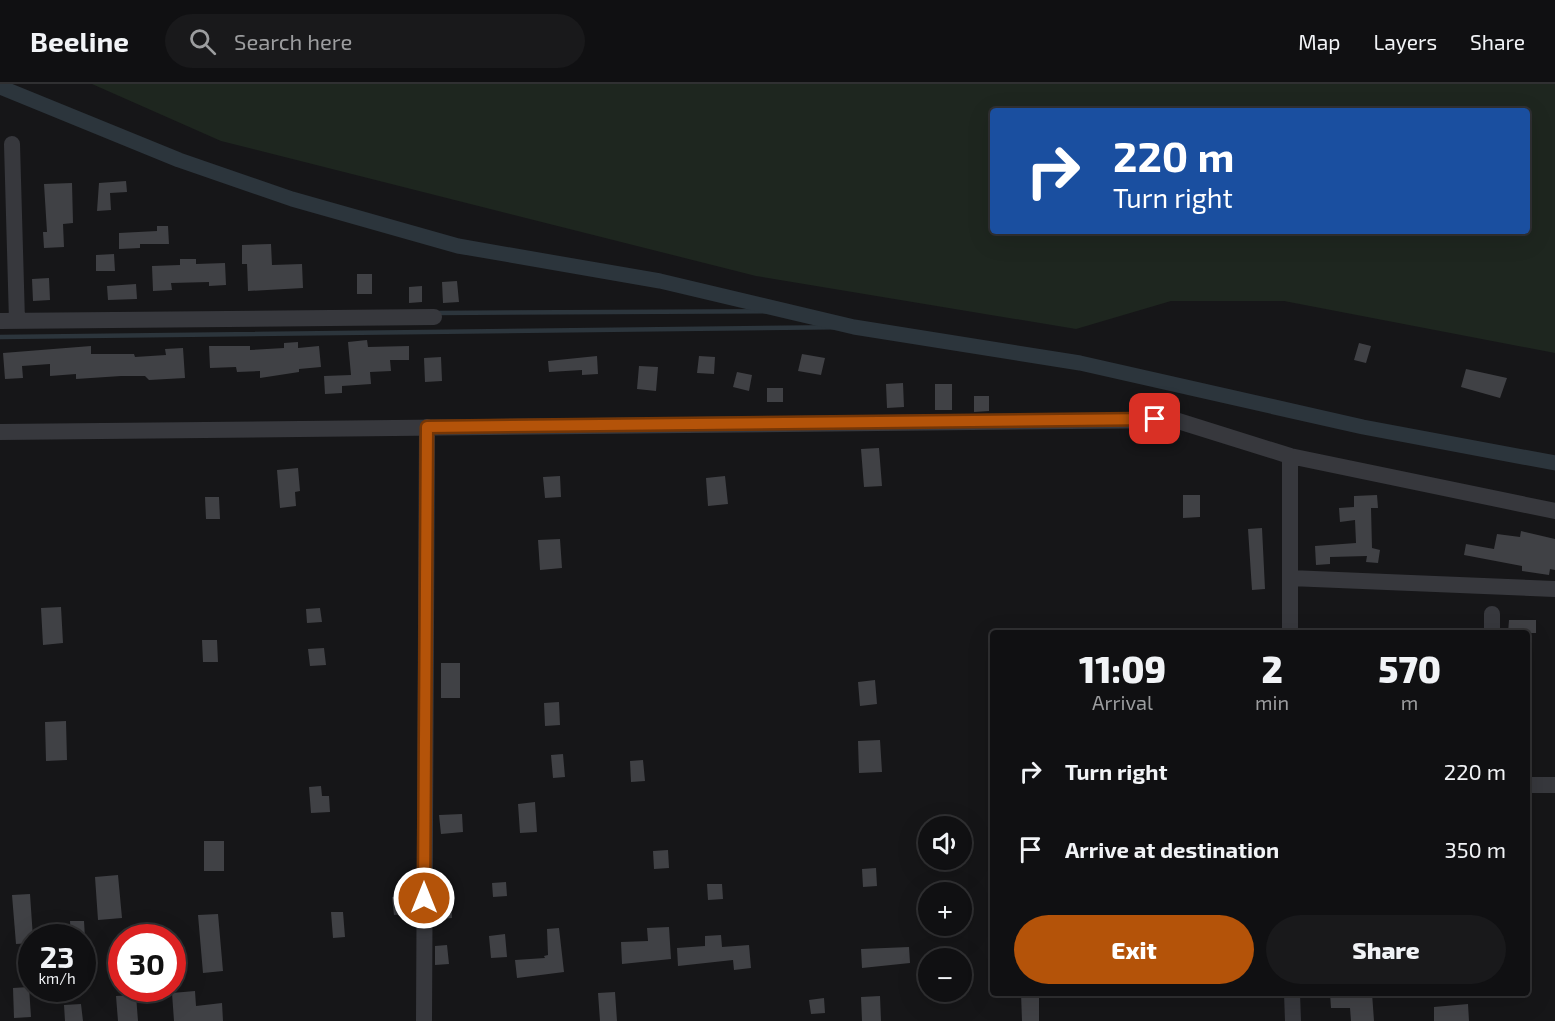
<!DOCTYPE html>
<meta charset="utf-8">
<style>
:root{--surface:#101012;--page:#19191b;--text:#f1f3f6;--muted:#9c9d9f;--line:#303032;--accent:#b45309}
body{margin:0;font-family:"Exo 2",sans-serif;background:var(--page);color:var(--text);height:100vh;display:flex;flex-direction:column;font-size:22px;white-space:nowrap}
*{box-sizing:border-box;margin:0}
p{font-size:20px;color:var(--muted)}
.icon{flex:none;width:33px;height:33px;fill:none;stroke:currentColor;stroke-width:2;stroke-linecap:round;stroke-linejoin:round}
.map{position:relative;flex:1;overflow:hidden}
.sheet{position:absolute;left:990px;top:546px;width:540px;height:366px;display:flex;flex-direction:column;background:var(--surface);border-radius:6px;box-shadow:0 6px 24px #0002,0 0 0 2px var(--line)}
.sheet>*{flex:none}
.top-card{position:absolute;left:990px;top:24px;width:540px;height:126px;border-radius:6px;box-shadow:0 6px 24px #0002,0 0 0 2px var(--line);background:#1a4fa0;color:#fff;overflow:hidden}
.fabs{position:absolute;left:918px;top:732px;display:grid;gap:12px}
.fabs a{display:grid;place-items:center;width:54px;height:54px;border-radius:50%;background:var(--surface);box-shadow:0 6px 24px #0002,0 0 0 2px var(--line);font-size:30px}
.speed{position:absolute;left:18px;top:840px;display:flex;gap:12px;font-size:30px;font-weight:700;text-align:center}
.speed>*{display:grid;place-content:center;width:78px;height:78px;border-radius:50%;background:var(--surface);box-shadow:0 6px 24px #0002,0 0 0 2px var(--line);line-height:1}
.speed small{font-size:15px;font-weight:400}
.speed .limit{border:9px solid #d22;background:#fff;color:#111}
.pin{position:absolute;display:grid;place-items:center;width:51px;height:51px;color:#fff;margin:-26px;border-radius:12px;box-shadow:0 3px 9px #0006}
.me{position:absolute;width:66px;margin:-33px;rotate:0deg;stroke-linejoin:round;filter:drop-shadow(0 0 4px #0008)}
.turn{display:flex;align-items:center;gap:21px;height:126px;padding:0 24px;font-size:27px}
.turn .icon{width:78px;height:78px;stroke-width:2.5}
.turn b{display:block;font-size:42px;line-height:51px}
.eta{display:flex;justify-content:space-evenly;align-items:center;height:102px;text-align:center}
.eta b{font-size:36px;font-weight:800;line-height:42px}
.action{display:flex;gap:12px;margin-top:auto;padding:12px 24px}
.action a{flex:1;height:69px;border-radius:36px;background:var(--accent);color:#fff;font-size:24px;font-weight:800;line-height:69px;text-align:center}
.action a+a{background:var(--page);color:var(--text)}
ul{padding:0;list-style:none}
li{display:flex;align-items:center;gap:18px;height:78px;padding:0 24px}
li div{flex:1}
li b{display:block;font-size:22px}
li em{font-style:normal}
header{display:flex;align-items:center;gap:36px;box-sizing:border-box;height:84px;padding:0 30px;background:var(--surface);border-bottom:2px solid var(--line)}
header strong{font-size:28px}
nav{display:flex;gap:33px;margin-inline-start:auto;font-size:21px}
.search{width:420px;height:54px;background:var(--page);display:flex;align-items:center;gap:15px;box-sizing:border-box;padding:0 21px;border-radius:33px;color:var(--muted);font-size:22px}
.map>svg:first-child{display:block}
.green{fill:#1e261f;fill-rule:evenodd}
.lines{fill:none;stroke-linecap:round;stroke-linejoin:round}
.stream{stroke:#2c353c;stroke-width:4.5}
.canal{stroke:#2c353c;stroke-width:15}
.building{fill:#404145}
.minor{stroke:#37383d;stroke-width:16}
.route-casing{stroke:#753606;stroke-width:15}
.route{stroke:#b45309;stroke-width:10}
</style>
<header>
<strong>Beeline</strong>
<div class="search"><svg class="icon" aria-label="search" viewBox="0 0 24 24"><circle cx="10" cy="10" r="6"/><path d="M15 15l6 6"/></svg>Search here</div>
<nav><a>Map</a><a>Layers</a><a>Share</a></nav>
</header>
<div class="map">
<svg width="1555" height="937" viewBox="0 0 1555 937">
<rect width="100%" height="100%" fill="#161618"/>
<path class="green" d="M92 0H1555V269L1284 217H1171L1076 245 756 192 221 57ZM993 27H1527V147H993Z"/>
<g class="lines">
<path class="stream" d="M436 229 788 227
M0 253 854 243"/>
<path class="canal" d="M0 3 179 76 292 115 458 162 660 197 854 243 1080 279 1363 343 1555 379"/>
</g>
<path class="building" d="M126 97 127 108 110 109 111 126 97 127 99 99Z
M72 99 73 139 63 140 64 163 44 164 43 148H47L44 100Z
M157 142H168L169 160H140V164L119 165V149L157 147Z
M271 160 272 181 302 180 303 204 248 207 247 180H242V161Z
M114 170 115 187H96V171Z
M180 175H196V180L225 179 226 201 209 202V198L171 199 172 206 153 207 152 182 180 181Z
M357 190H372V210H357Z
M49 194 50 216 33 217 32 195Z
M457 197 459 218 443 219 442 198Z
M136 200 137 215 108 216 107 202Z
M422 202V218L409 219V203Z
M367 256 368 263 409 262V276H390L391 287 370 288 371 300 342 302V309L325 310 324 292 351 291 348 258Z
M298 258V264L319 262 321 283 299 285V288L260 294V287L237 288 236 283 210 284 209 262H250V266L284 264V259Z
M1359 259 1371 262 1366 279 1354 276Z
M91 262V270H134L135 273 166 271 165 265 183 264 185 294 149 296 145 292H121L76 295V290L50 292V280L22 282 23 294 5 295 3 269Z
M802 270 825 274 821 291 798 287Z
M597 272 598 290 582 291V286L549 288 548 277Z
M699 272 715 273 714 290 697 289Z
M441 273 442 297 425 298 424 274Z
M639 282 658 283 656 307 637 305Z
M1466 285 1507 294 1500 314 1461 303Z
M737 288 752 291 749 307 733 303Z
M903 299 904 323 887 324 886 300Z
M935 300H952V326H935Z
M767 304H783V318H767Z
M974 312H989V327L974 328Z
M879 364 882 402 864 403 861 365Z
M298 384 300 407 295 408 296 422 280 424 277 386Z
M560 392 561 413 545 414 543 393Z
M725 392 728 420 708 422 706 394Z
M1183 411H1200V433L1183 434Z
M1377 411 1378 424H1371L1372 464 1380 466 1378 479 1366 478 1367 472 1330 473V480L1316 481 1315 462 1356 459 1355 436 1340 438 1339 424 1354 423V412Z
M205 413H219L220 435H206Z
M1262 444 1265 505 1252 506 1248 445Z
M1521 447 1555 455V486L1550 485 1549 491 1522 487V482L1464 471 1466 460 1494 465 1497 450 1520 453Z
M560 455 562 484 540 486 538 456Z
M61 523 63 559 43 561 41 524Z
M320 524 322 538 307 539 306 525Z
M1509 536H1536V549H1508Z
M202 556H217L218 578H203Z
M324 564 326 581 310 582 308 565Z
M441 579H460V614H441Z
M875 596 877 620 860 622 858 598Z
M559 618 560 641 545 642 544 619Z
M66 637 67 676 46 677 45 638Z
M880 656 882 688 859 689 858 657Z
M563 670 565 693 553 694 551 671Z
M643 676 645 697 631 698 630 677Z
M321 702 322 712H329L330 728 311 729 309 703Z
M535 718 537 748 520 749 518 720Z
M462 730 463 748 441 750 439 731Z
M204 757H224V787H204Z
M668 766 669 784 654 785 653 767Z
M876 784 877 802 863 803 862 785Z
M118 791 122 834 98 836 95 793Z
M506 798 507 812 493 813 492 799Z
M707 800H722L723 815 708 816Z
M30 810 33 854 32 859 16 860 12 811Z
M405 812 406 830 394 831 392 813Z
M451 815 452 834 440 835 438 816Z
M331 828H343L345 853 333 854Z
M218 830 223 887 203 889 198 831Z
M70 837H84L85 854H71Z
M669 843 671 875 622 880 621 858 648 857 647 844Z
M559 844 564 888 517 894 515 876 545 874 544 872 548 871 547 845Z
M505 850 507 873 491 874 489 852Z
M721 851 722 863 749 861 751 884 734 886 733 876 678 882 677 864 705 862V852Z
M447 861 449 880 435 881V862Z
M909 863 910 879 862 884 861 865Z
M29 903 31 933 14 934 13 904Z
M195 907 196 922 222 919 223 937H174L172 909Z
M615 908 617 937H600L598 909Z
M1021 909H1039V937H1022Z
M1330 909H1372L1374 937H1351L1350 924H1331Z
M136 911 138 937H118L116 912Z
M880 912 881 937H862L861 913Z
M824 914 825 929 811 930 809 916Z
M81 920 83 937H65L64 921Z
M1468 920 1469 937H1434V923Z"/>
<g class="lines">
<path class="minor" d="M12 60 17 237
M0 237 434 233
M0 348 1175 336 1290 372V549
M1290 372 1555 427
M1290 494 1555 505
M1492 549V530
M1527 701H1555
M1292 909 1293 937
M424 937 427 343"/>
</g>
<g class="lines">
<g class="route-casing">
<path id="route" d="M424 814 427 343 1155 335"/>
</g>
<use href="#route" class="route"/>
</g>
</svg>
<div class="fabs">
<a><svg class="icon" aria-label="sound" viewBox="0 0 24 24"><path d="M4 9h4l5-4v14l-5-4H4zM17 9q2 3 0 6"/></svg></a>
<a>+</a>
<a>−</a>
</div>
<div class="speed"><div>23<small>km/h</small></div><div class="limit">30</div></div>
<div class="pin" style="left:1155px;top:335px;background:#d93025"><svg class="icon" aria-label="arrive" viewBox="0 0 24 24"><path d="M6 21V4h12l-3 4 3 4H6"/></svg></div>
<svg class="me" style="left:424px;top:814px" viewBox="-20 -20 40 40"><circle r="17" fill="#b45309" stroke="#fff" stroke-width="3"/><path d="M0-11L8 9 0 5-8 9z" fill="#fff"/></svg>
<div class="top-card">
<div class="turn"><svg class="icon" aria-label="right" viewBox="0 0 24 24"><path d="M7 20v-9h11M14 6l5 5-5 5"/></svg><div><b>220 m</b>Turn right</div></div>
</div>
<section class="sheet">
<div class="eta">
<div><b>11:09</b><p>Arrival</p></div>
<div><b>2</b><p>min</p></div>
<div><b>570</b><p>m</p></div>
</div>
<ul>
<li><svg class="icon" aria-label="right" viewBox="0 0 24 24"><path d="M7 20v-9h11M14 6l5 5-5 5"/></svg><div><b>Turn right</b></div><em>220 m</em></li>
<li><svg class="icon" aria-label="arrive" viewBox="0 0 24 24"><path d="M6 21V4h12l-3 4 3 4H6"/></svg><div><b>Arrive at destination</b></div><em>350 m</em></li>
</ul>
<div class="action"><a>Exit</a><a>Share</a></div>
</section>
</div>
